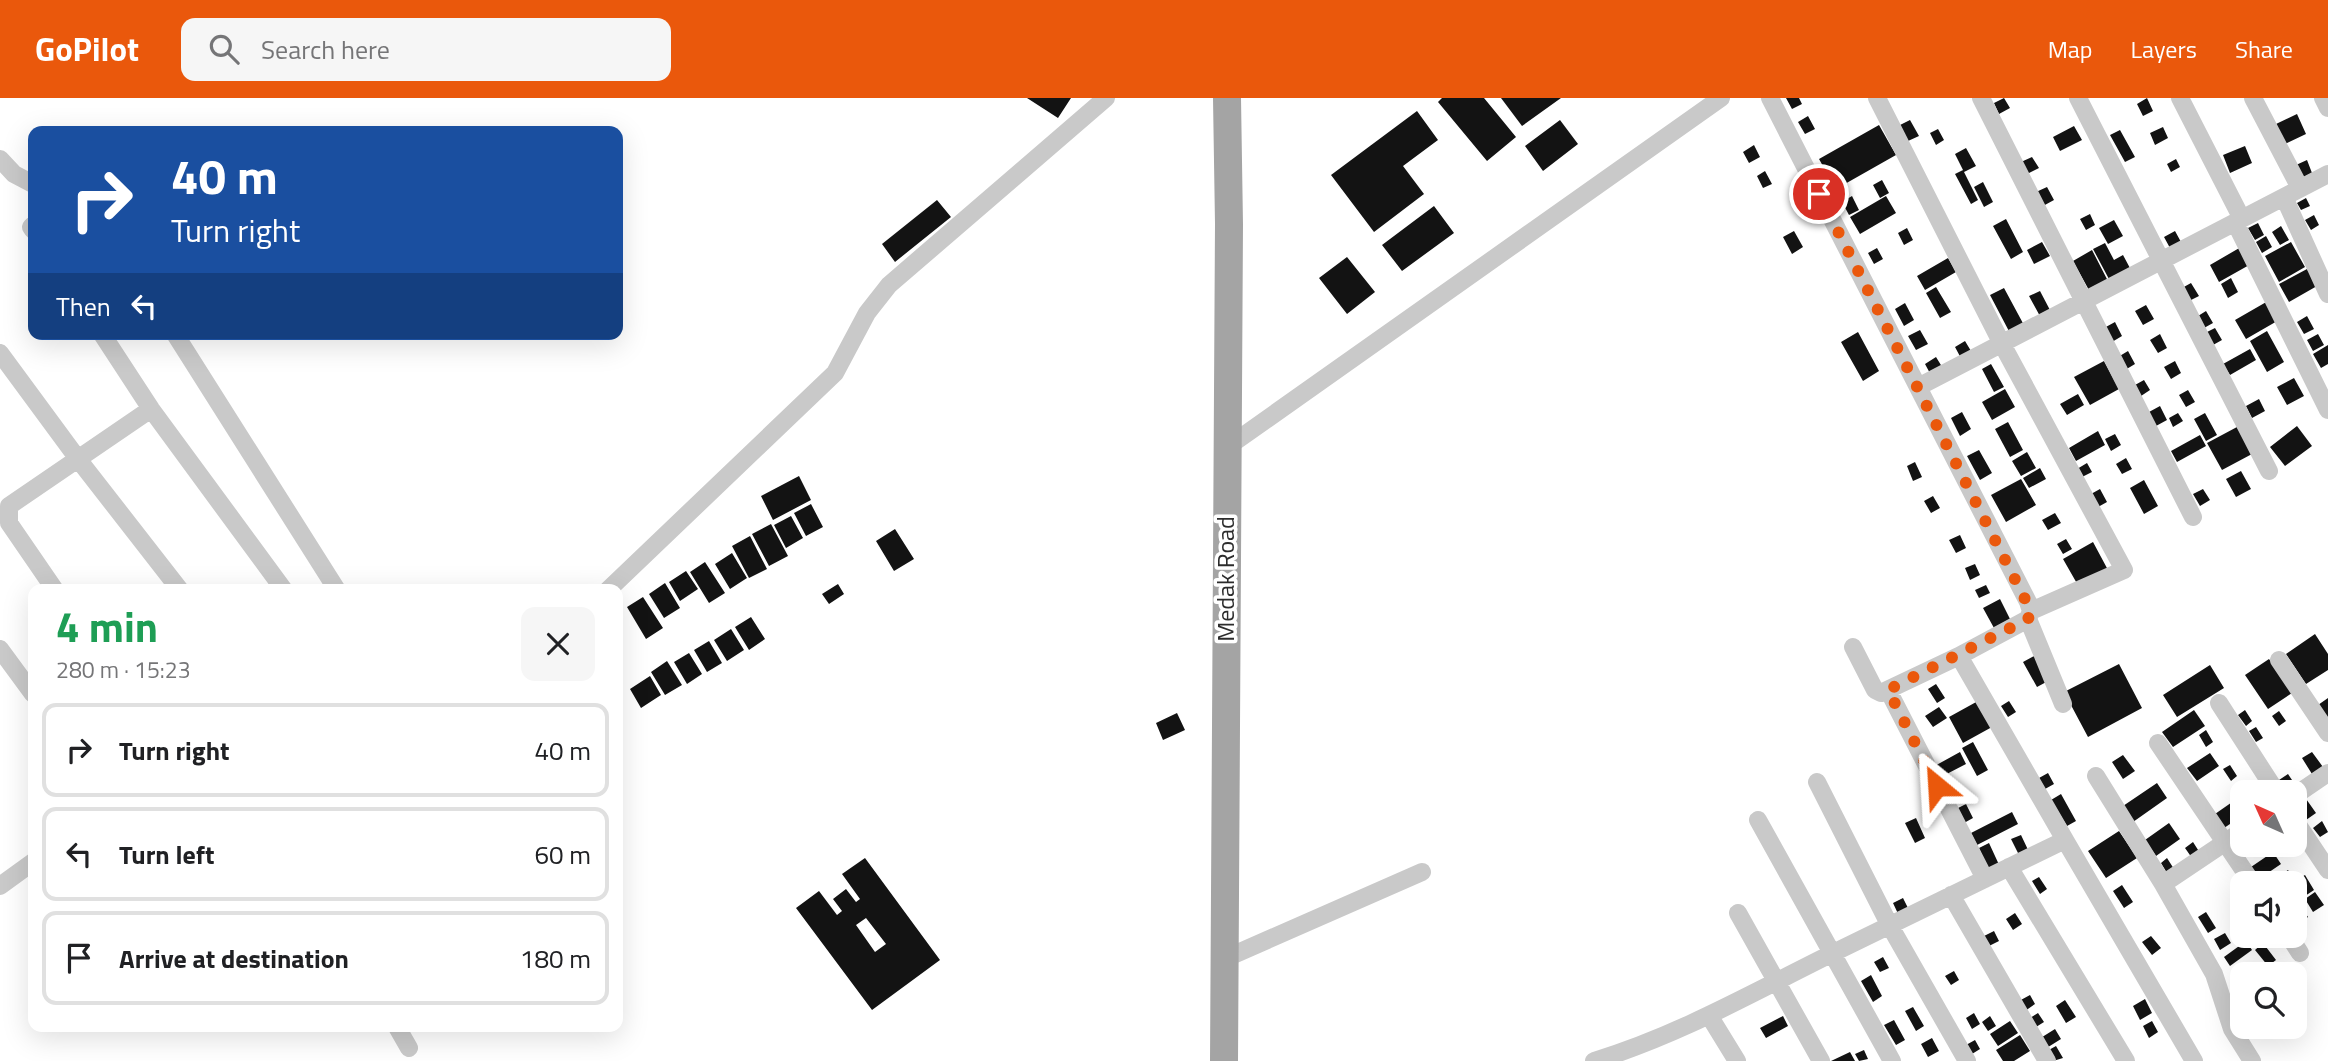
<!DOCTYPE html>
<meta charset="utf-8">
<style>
:root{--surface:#fff;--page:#f6f6f6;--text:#202124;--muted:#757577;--line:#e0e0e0;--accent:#ea580c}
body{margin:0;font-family:"Titillium Web",sans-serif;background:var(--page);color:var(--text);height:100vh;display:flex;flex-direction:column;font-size:26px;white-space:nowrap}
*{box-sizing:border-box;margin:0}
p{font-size:23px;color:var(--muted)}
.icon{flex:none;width:38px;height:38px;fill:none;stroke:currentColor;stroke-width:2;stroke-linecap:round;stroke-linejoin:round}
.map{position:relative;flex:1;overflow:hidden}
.details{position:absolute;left:28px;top:486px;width:595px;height:448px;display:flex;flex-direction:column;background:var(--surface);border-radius:14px;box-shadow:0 7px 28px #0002}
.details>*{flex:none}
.hud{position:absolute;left:28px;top:28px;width:595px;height:214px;border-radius:14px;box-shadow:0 7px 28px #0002;background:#1a4fa0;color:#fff;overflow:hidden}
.needle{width:46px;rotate:315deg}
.buttons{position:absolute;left:2230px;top:682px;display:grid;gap:14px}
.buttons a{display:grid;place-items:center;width:77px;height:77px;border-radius:14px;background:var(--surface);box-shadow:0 7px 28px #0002;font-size:35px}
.pin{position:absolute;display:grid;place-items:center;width:60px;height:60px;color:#fff;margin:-30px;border:4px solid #fff;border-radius:50%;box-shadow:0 2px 7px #0007}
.me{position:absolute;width:77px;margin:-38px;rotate:333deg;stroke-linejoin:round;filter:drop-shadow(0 0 5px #0008)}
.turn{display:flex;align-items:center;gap:24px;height:147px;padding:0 28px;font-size:32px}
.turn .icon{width:91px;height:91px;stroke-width:2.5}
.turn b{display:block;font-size:49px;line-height:60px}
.then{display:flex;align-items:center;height:66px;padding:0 28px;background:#0003;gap:14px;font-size:26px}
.round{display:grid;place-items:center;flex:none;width:74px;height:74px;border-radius:14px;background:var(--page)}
.headline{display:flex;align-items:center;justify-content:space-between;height:119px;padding:0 28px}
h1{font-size:42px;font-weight:700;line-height:52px;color:#1e9e55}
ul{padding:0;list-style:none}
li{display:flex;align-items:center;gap:21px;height:94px;margin:0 14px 10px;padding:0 14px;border:4px solid var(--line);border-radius:14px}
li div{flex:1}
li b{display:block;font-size:26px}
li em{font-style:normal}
header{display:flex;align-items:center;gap:42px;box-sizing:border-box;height:98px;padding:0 35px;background:var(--accent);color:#fff}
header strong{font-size:33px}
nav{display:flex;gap:38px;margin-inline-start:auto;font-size:24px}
.search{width:490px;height:63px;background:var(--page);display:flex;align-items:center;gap:18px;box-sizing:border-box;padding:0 24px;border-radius:14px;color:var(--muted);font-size:26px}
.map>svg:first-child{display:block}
.building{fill:#131313;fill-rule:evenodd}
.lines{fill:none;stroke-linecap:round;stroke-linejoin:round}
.minor{stroke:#c9c9c9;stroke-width:18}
.primary{stroke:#a4a4a4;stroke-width:28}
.route{stroke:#ea580c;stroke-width:12;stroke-dasharray:0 21.6}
.labels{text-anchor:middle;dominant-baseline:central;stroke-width:7;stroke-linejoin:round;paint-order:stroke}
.street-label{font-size:24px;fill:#2c2c2c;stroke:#fff}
</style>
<header>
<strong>GoPilot</strong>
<div class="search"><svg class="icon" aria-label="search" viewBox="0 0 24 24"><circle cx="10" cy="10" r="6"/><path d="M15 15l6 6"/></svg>Search here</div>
<nav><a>Map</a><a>Layers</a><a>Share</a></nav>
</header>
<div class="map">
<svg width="2328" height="963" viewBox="0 0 2328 963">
<rect width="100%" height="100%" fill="#fff"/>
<path class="building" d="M1027 0H1071L1058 20Z
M1442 0H1484L1516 39 1487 63 1438 4Z
M1501 0H1561L1522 28Z
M1786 0H1799L1802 6 1792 11Z
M2004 0 2010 10 1999 16 1994 5Z
M2147 0 2153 13 2143 18 2137 6Z
M1417 13 1438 42 1403 68 1424 96 1374 134 1331 77Z
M2297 16 2306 36 2285 46 2276 26Z
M1808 18 1815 31 1805 36 1798 24Z
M1560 22 1578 46 1543 73 1525 48Z
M1910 22 1919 38 1908 43 1900 27Z
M1879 27 1896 57 1836 91 1819 61Z
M2074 28 2082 42 2060 53 2053 39Z
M2163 29 2168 40 2155 47 2150 35Z
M1938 31 1944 42 1936 47 1930 35Z
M2120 32 2135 59 2125 64 2110 37Z
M1754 47 1760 59 1749 65 1743 54Z
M2245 48 2252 65 2230 75 2223 57Z
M1966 50 1976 68 1964 74 1955 56Z
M2032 59 2039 70 2027 76 2021 64Z
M2176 61 2180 69 2171 74 2167 66Z
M2307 62 2312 75 2302 80 2296 67Z
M1963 72 1978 102 1971 106 1955 76Z
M1765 73 1772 86 1763 90 1757 78Z
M1882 82 1889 95 1880 100 1873 87Z
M1983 84 1993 104 1984 109 1974 89Z
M2047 89 2054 102 2043 108 2036 94Z
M1852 98 1859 112 1849 117 1842 104Z
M1886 98 1896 115 1860 136 1850 119Z
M2306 100 2310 108 2301 112 2297 105Z
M937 102 951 119 895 164 882 146Z
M1434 108 1454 135 1402 173 1382 147Z
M2090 116 2095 127 2086 132 2080 121Z
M2314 117 2319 127 2311 132 2305 122Z
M2006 121 2023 154 2011 161 1993 128Z
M2114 122 2123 138 2108 146 2099 130Z
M2258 125 2264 137 2255 142 2248 130Z
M2281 128 2289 142 2280 147 2272 134Z
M1907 130 1913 142 1904 147 1898 135Z
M1794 133 1803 149 1792 156 1783 139Z
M2175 133 2181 144 2170 150 2164 139Z
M2266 138 2272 149 2262 155 2256 144Z
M2042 144 2050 158 2034 166 2027 152Z
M2291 144 2305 169 2279 184 2265 158Z
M2105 145 2114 162 2123 157 2131 172 2110 183 2093 151Z
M2241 149 2251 166 2219 184 2210 167Z
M1877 150 1883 161 1874 166 1868 155Z
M2092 152 2109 185 2090 194 2073 163Z
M1347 159 1375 194 1347 216 1319 180Z
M1948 160 1956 174 1925 192 1917 178Z
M2307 171 2317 188 2289 204 2279 186Z
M2231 180 2238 194 2228 200 2221 186Z
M2191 185 2199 198 2189 203 2182 190Z
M1936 189 1951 214 1940 220 1926 195Z
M2004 190 2025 229 2011 237 1990 197Z
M2040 193 2051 214 2041 220 2029 198Z
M2268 203 2279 222 2246 241 2235 222Z
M1905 205 1914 222 1904 228 1895 211Z
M2146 207 2154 221 2143 227 2135 213Z
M2206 213 2213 225 2204 230 2198 218Z
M2307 218 2314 231 2304 236 2297 224Z
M2115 224 2122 238 2112 244 2104 230Z
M2215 230 2222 242 2213 247 2207 234Z
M1920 232 1928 246 1916 252 1908 238Z
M2267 233 2284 264 2267 274 2250 243Z
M1858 234 1879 273 1863 283 1841 244Z
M2160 236 2167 250 2158 255 2150 242Z
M2318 236 2324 247 2313 253 2307 242Z
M1965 243 1974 258 1963 264 1955 249Z
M2328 247V266L2321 270 2313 256Z
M2250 251 2256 262 2230 277 2223 266Z
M2128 253 2135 266 2125 272 2118 259Z
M1936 259 1944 272 1932 279 1925 266Z
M2104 263 2119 291 2090 307 2074 279Z
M2175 263 2181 275 2171 281 2164 269Z
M1991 266 2004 289 1994 294 1982 271Z
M2294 280 2304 298 2287 307 2277 289Z
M2144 282 2150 292 2141 298 2135 287Z
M2005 291 2015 309 1992 322 1982 304Z
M2188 292 2195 304 2186 309 2179 297Z
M2078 296 2084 307 2067 317 2060 306Z
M2259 301 2265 313 2252 320 2246 308Z
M2160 308 2167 322 2156 328 2149 314Z
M1962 314 1971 331 1960 338 1951 320Z
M2178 315 2183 323 2173 329 2169 320Z
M2205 315 2217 337 2206 343 2194 321Z
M2008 324 2023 352 2010 359 1995 331Z
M2297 328 2312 348 2285 368 2270 349Z
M2237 329 2252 356 2222 372 2207 345Z
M2098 333 2105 347 2076 363 2069 350Z
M2115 336 2121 347 2111 353 2105 341Z
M2200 337 2206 348 2177 364 2171 353Z
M1979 352 1992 375 1980 382 1967 358Z
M2027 354 2036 370 2021 378 2012 363Z
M2126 360 2132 371 2122 376 2116 366Z
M1915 364 1922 379 1913 383 1907 368Z
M2087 365 2092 374 2082 379 2077 371Z
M2040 370 2046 381 2029 390 2023 380Z
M2241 373 2251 391 2236 399 2226 381Z
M799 378 811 402 773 422 761 398Z
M2021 381 2036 407 2006 424 1991 397Z
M2144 382 2158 408 2144 416 2130 390Z
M2100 391 2107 404 2098 409 2091 396Z
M2203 391 2210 402 2200 408 2193 396Z
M1933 398 1940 410 1931 415 1924 403Z
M811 406 823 429 806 438 794 415Z
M2055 415 2061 425 2048 432 2042 422Z
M791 418 803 440 786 450 774 427Z
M771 426 788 458 769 468 752 436Z
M895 431 914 461 894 473 876 443Z
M1960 437 1966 450 1956 455 1949 442Z
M750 438 767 471 749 480 732 448Z
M2066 441 2072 451 2063 456 2057 446Z
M2093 444 2108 472 2079 489 2063 461Z
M732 455 747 480 730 491 715 466Z
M705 464 725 495 709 505 690 474Z
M1975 466 1980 477 1970 482 1965 470Z
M686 473 698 491 680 503 669 484Z
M665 485 680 510 664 520 649 496Z
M838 486 844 496 829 506 822 496Z
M1986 487 1990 495 1979 500 1975 492Z
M643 499 663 530 646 541 627 509Z
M2000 501 2010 521 1994 530 1983 510Z
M751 519 765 541 749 552 735 529Z
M731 531 744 552 727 563 714 542Z
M2315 536 2328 556V572L2306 586 2286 556Z
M709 543 722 565 707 574 694 552Z
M689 555 702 576 687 586 674 564Z
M2036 557 2050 582 2037 589 2023 564Z
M2269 561 2292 595 2268 611 2245 577Z
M667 563 682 587 665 597 651 574Z
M2119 566 2142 610 2088 639 2064 594Z
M2210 567 2224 590 2177 619 2163 597Z
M650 578 661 597 641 610 630 591Z
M1936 586 1945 600 1937 605 1928 591Z
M2328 600V621L2318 607Z
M1978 603 1992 629 1963 645 1949 619Z
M2009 603 2016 614 2008 619 2001 608Z
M1939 609 1947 620 1933 629 1925 618Z
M2194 612 2205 628 2173 649 2162 634Z
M2245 612 2252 623 2246 628 2238 617Z
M2279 613 2286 623 2279 628 2272 618Z
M1177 615 1185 632 1163 642 1156 625Z
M2256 629 2263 640 2256 644 2249 633Z
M2206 632 2213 644 2206 649 2199 637Z
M1973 644 1988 672 1977 678 1962 650Z
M1960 654 1966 666 1937 681 1931 670Z
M2312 654 2323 669 2312 676 2302 660Z
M2210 655 2219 668 2197 683 2187 670Z
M2123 657 2135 673 2123 681 2112 664Z
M2230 667 2237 678 2231 683 2223 671Z
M2048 675 2054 686 2045 691 2039 680Z
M2288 676 2294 685 2285 691 2279 682Z
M2157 685 2167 700 2133 724 2123 708Z
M2061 696 2076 723 2067 728 2051 702Z
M2304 698 2316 715 2306 722 2294 705Z
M2238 700 2242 706V718L2224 730 2215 716Z
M1966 706 1973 720 1964 725 1956 711Z
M2012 714 2018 726 1977 747 1971 735Z
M1916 720 1925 740 1915 745 1905 725Z
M2322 723 2328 734 2320 739 2313 730Z
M2169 725 2180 741 2156 758 2145 742Z
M2119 733 2137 760 2106 780 2088 753Z
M2021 737 2030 756 2021 761 2011 741Z
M2193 744 2200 755 2192 760 2185 750Z
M1989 745 2001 771 1990 776 1979 750Z
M2273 754 2281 766 2259 781 2251 769Z
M865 760 940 862 872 912 796 810 819 793 837 817 842 813 833 801 846 791 856 804 860 801 842 776ZM866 820 886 846 875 854 856 827Z
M2167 760 2174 771 2167 775 2161 765Z
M2288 772 2294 782 2288 786H2268Z
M2305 777 2314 792 2305 798 2295 783Z
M2039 779 2047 791 2040 796 2032 783Z
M2122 787 2133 804 2124 810 2113 793Z
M2315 794 2324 807 2313 814 2305 801Z
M1903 800 1910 814 1900 820 1893 805Z
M2297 804 2308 819 2294 828V805Z
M2206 814 2216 830 2208 835 2198 819Z
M2015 815 2022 826 2013 832 2006 821Z
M2242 815V835L2233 821Z
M1994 833 1999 843 1987 849 1982 839Z
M2225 835 2231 845 2220 852 2214 841Z
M2151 838 2161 850 2152 857 2142 844Z
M2246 843 2252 852 2230 868 2224 859Z
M2263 845 2276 862 2268 868 2255 852Z
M1883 859 1889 870 1880 874 1874 864Z
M1954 873 1959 882 1951 887 1945 878Z
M1871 877 1882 898 1873 904 1861 883Z
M2030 897 2035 906 2025 913 2019 903Z
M2145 901 2152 915 2140 922 2133 908Z
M2065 902 2076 919 2066 925 2056 908Z
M1913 909 1924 928 1916 933 1905 913Z
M1974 915 1980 926 1972 931 1966 920Z
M2038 915 2044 924 2036 929 2030 920Z
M1783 918 1788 928 1766 940 1760 930Z
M1990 918 1996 928 1988 933 1982 924Z
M1894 922 1905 942 1896 947 1884 927Z
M2010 923 2018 935 1998 948 1990 936Z
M2152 923 2158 934 2149 940 2143 928Z
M2055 931 2061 941 2045 951 2039 941Z
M2020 937 2030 953 2014 963H2003L1996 952Z
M1932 940 1939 953 1928 959 1921 946Z
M1975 942 1980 951 1972 956 1966 947Z
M2056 948 2063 960 2053 963 2047 953Z
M1864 952 1868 961 1859 963 1855 956Z
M1850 954 1855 963H1831Z"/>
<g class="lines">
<path class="minor" d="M1877 0 2002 246 2124 472 2031 513
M1981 0 2193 419
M2078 0 2269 373
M2180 0 2242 121
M2253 0 2300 90
M2323 0 2328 10
M0 61 14 76 33 86
M2284 99 2328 196
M2235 124 2328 312
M33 127 31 129 33 132
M102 236 151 311 284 492
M175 236 337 492
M0 255 78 361 180 492
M1918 289 2328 76
M1226 350 1721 0
M55 492 9 425V408L151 311
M608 492 835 275 867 215 889 187 1106 0
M2028 521 2063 606
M1853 549 1875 592 1881 595 1959 558
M0 551 33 596
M2279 562 2328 635
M1888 592 1985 781
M2219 605 2277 695
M2158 645 2253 786
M2096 678 2163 786 2214 876 2232 931 2252 963
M1817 684 1890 828 1967 963
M2294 698 2328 675
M2294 721 2328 772
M1758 722 1892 963
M2065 742 2194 963
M2009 769 2126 963
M2163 786 2242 733
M0 788 33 764
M1951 797 2047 963
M1738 815 1821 963
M2289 838 2300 855
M1224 861 1422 774
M1710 919 1737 963
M397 929 409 950
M1594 963C1679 937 1752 895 1831 856 1909 818 1987 780 2065 742L1959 558 2028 521 2031 513 2028 504 1770 0"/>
<path class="primary" d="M1224 963 1229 126 1227 0"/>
</g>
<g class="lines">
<path class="route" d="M1819 96 2031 513 2028 521 1888 592 1937 688"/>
</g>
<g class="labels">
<g class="street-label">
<text transform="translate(1225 481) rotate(-90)">Medak Road</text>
</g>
</g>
</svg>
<div class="buttons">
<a><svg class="needle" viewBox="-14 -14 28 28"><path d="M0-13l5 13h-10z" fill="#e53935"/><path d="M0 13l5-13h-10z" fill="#757577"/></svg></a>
<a><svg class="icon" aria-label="sound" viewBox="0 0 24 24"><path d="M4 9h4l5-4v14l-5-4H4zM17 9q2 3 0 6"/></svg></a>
<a><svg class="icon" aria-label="search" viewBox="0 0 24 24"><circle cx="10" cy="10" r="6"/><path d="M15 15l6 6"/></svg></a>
</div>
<div class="pin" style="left:1819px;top:96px;background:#d93025"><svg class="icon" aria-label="arrive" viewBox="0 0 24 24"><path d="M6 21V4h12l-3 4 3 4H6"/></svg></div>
<svg class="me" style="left:1937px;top:688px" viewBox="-20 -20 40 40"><path d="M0-17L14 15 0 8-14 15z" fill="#ea580c" stroke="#fff" stroke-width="4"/></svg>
<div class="hud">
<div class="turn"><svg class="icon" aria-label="right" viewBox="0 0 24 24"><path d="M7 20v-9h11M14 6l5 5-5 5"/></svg><div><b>40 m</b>Turn right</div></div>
<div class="then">Then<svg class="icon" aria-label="left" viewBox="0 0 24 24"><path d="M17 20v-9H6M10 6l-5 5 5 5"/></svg></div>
</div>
<section class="details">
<div class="headline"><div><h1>4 min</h1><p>280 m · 15:23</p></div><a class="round"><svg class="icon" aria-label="close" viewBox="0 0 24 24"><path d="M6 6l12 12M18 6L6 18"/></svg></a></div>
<ul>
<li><svg class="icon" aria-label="right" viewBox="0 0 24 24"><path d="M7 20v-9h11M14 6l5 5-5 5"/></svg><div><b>Turn right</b></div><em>40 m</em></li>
<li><svg class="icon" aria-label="left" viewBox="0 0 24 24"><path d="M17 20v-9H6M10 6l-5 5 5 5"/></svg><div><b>Turn left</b></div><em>60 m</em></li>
<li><svg class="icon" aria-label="arrive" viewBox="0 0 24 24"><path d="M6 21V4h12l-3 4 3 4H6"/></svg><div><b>Arrive at destination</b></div><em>180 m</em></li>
</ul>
</section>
</div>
